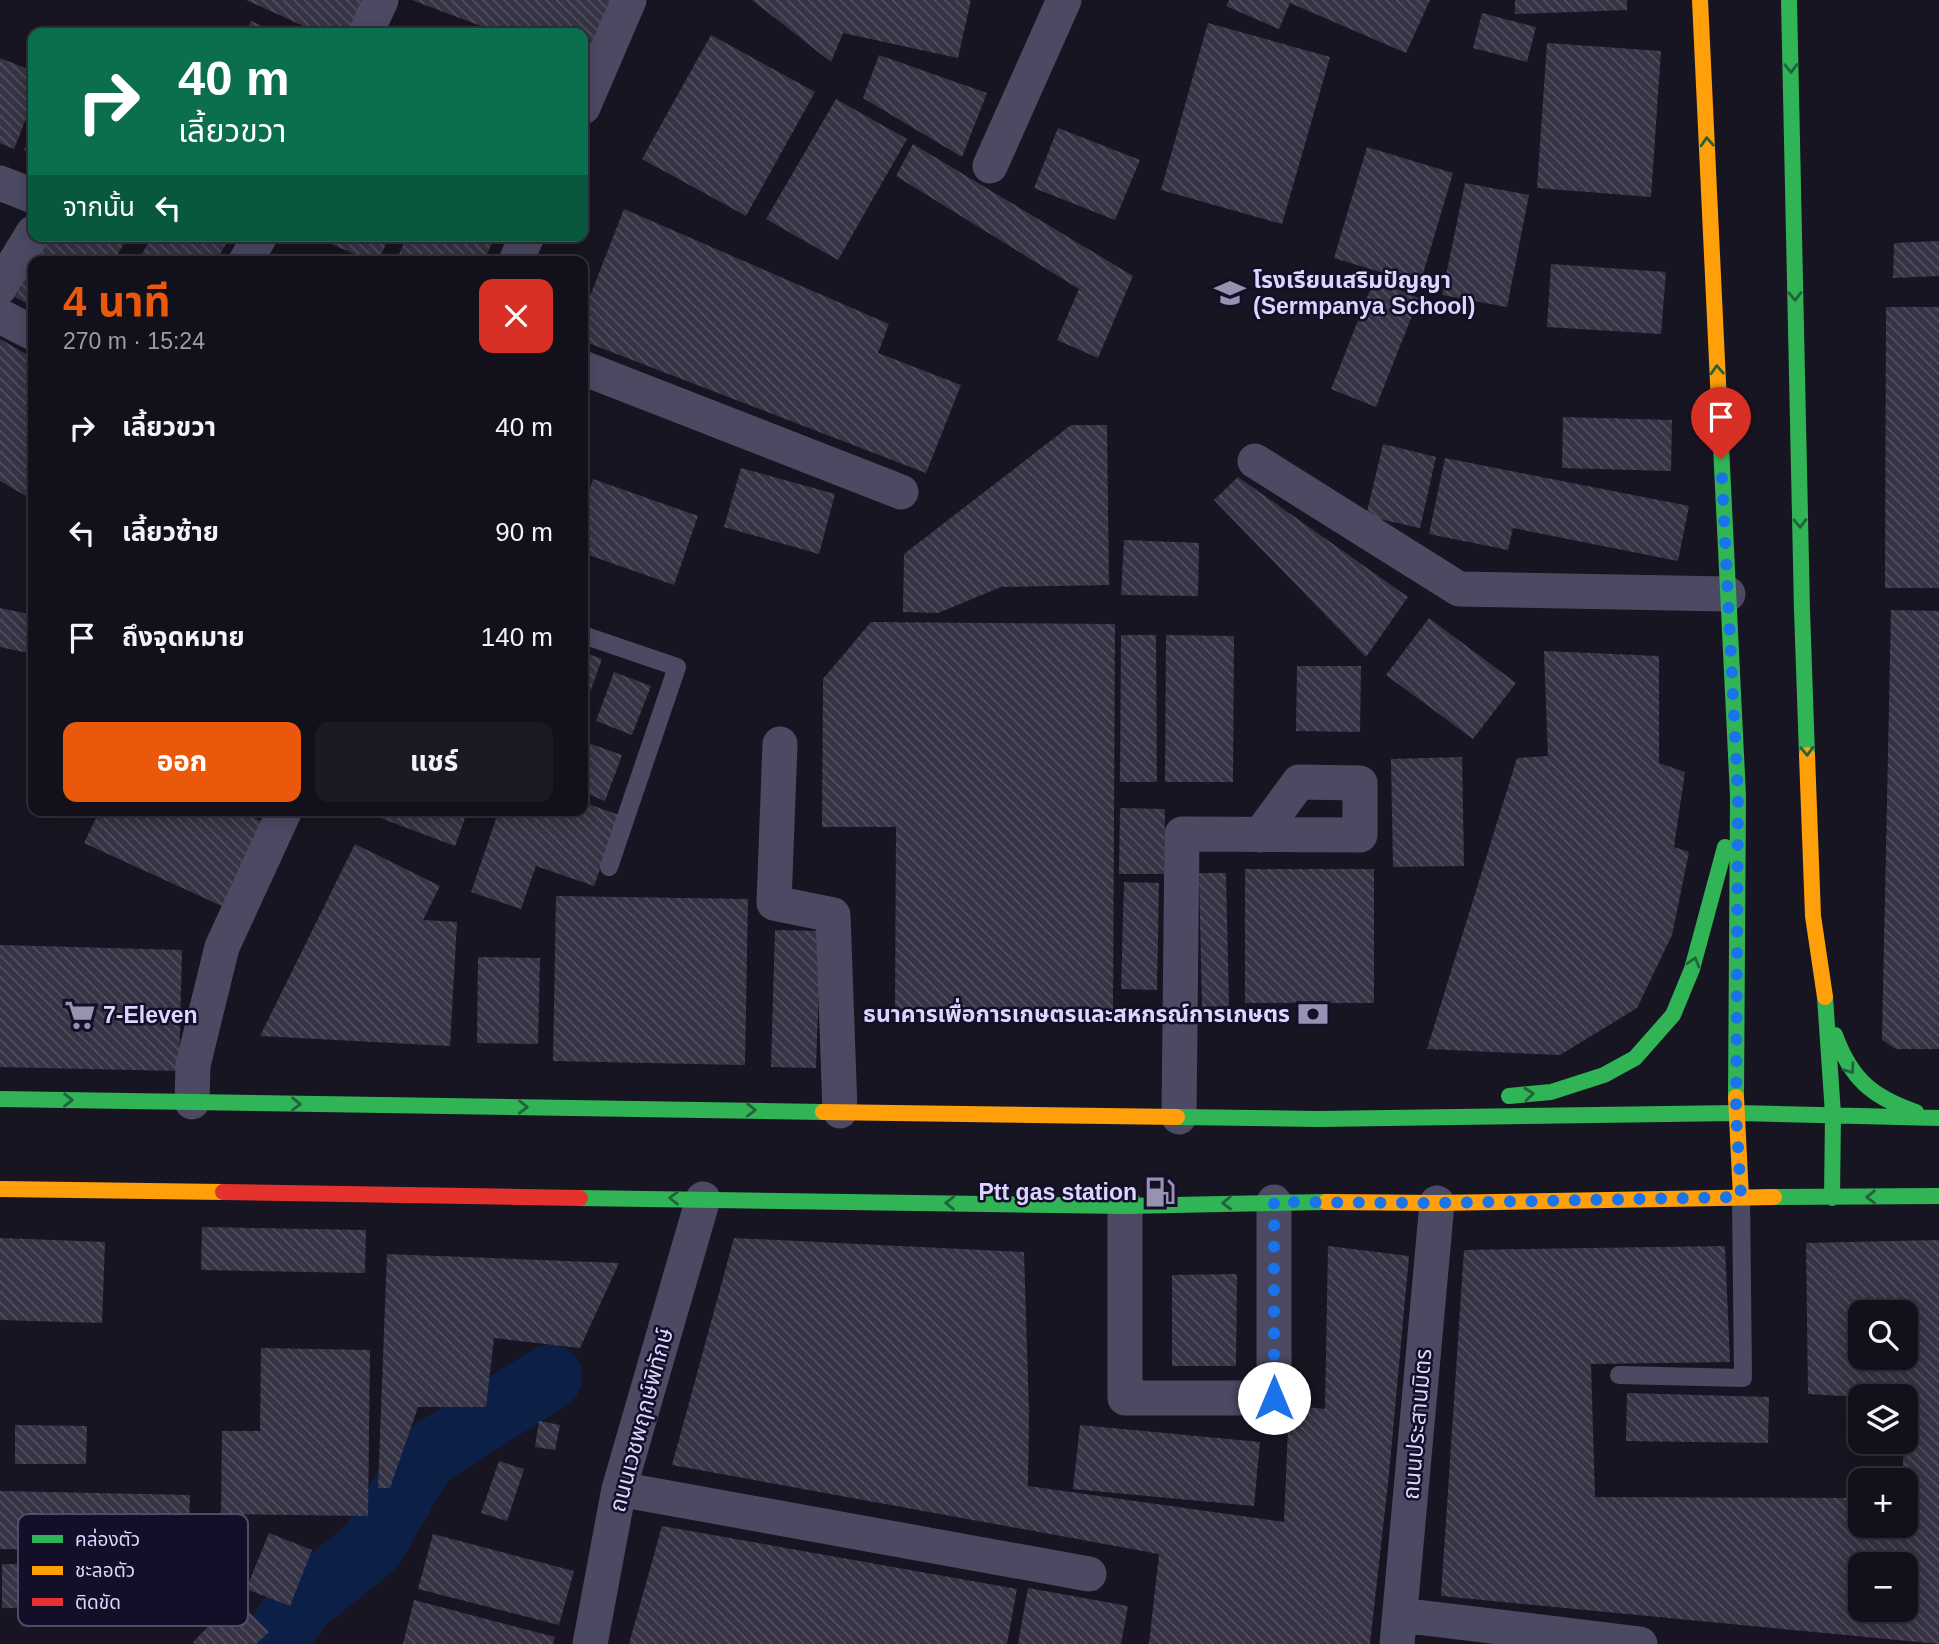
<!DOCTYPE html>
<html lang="th">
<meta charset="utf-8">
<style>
:root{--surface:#12101a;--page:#1b1923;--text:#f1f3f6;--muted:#9c9da2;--line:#313039;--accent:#ea580c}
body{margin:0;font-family:Arial,"Noto Sans Thai",sans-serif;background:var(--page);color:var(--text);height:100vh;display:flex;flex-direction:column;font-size:26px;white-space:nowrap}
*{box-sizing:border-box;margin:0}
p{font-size:23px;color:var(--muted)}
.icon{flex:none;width:38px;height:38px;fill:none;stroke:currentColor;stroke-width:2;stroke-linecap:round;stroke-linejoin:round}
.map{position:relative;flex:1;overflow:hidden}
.drawer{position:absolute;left:28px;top:256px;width:560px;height:560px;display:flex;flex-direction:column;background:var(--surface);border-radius:14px;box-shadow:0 4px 18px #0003,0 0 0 2px var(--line)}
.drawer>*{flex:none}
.banner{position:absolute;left:28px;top:28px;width:560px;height:214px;border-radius:14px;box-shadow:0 4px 18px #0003,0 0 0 2px var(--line);background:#0b6e4f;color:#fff;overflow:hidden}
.buttons{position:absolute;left:1848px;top:1300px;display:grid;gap:14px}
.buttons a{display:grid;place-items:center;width:70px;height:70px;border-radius:14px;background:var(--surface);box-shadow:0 4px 18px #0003,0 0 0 2px var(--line);font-size:35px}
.pin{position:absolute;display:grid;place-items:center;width:60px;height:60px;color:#fff;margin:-72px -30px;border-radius:50% 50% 50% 0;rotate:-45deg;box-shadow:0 0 7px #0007}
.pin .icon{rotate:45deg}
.me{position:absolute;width:77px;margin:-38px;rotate:0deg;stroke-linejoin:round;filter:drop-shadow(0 0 5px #0008)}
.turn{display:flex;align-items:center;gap:24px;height:147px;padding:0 35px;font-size:32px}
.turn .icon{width:91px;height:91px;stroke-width:2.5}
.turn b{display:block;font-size:49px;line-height:60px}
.then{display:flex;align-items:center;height:66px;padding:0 35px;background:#0003;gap:14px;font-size:26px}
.round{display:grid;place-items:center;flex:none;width:74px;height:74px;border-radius:14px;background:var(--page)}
.overview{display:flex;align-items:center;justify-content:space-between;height:119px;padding:0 35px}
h1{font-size:42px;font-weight:700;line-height:52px;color:var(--accent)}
.action{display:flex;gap:14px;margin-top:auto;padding:14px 35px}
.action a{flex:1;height:80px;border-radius:14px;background:var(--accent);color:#fff;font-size:28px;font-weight:700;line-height:80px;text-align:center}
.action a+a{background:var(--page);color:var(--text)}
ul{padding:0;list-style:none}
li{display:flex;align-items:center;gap:21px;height:105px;padding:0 35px}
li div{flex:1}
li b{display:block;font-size:26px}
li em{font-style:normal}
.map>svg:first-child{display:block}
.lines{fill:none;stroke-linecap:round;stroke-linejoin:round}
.river{stroke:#0c2047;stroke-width:65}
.building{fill:url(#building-back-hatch);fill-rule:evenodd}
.lane{stroke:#4c4a63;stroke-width:18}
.street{stroke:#4c4a63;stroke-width:35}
.fast{stroke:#30b455;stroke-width:16}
.slow{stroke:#ff9f0a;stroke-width:16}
.jam{stroke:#e5322d;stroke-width:16}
.oneway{stroke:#22623e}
.route{stroke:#1a73e8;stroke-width:12;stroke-dasharray:0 21.6}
.labels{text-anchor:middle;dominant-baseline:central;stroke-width:5;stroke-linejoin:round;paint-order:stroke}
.poi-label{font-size:23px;font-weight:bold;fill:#dcd6ff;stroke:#140f28;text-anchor:start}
.street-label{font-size:23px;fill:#dcd6ff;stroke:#140f28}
.key{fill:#140f28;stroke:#504b68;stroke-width:2}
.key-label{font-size:19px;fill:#dcd6ff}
</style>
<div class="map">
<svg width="1939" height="1644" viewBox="0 0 1939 1644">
<defs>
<pattern id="building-back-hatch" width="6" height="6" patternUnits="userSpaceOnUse" patternTransform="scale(1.75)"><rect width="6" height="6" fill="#363344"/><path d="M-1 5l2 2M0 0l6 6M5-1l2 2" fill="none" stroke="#525060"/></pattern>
</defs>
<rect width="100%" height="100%" fill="#181522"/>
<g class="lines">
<path class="river" d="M271 1644 303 1602 372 1546 424 1457 550 1377"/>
</g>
<path class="building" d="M246 0H368L352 33H319Z
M412 0H611L583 74V33H493L494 31Z
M752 0H971L958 58 843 33 831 62Z
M1229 0H1430L1406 53 1290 3 1279 29 1226 6Z
M1515 0H1627V10L1515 14Z
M1482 13 1536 27 1527 62 1473 48Z
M251 21 278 33H245Z
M1208 23 1330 57 1282 224 1161 190Z
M711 35 815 92 746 216 642 159Z
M1547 43 1661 51 1651 197 1537 188Z
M879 55 987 93 962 157 863 98Z
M0 58 33 71V101L14 149 0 143Z
M836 99 907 139 838 260 766 219Z
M1058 128 1140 160 1115 220 1034 188Z
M33 129V154L24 150Z
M913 144 1133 276 1098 358 1057 340 1079 289 896 176Z
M1367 147 1453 173 1420 284 1334 258Z
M1465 183 1529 195 1507 307 1442 295Z
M624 209 889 324 878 353 961 385 926 473 583 341V314Z
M49 236H128L114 261H35Z
M152 236H213L226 244 216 261H138Z
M312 236H389L379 261H371Z
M407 236H495L484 261H396Z
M1939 241V276L1893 278 1894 243Z
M33 264V307L15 297Z
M1551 264 1666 272 1661 334 1547 327Z
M1374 280 1419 298 1376 407 1331 389Z
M1886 307H1939V588H1885Z
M0 339 33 358V500L0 481Z
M1563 417 1672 420 1671 471 1562 468Z
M1071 425H1107L1109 585 1001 587 938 613 903 612 904 554Z
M1383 444 1436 457 1420 528 1366 516Z
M1445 458 1689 506 1678 561 1513 528 1508 550 1429 534Z
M741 468 835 494 819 554 724 527Z
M1238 477 1408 597 1366 657 1214 500Z
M593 479 698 516 674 585 583 553V510Z
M1124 540 1199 543 1198 596 1121 595Z
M0 608 33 615V654L0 647Z
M1891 610 1939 611V1049H1896L1882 1040Z
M1429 618 1516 683 1473 739 1386 675Z
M871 622 1115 624 1113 1013 895 1012 896 827H822L823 679Z
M1121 635H1156L1157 782H1120Z
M1166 635 1234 636 1233 782H1165Z
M1544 651 1659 656V763L1685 772 1674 847 1689 852 1672 935 1637 1008 1560 1055 1427 1049 1517 758 1548 756Z
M583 652 602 659 583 712Z
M1297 666H1361L1360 732 1296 731Z
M614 672 651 686 632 735 596 721Z
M583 741 622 755 605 801 583 792Z
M1462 757 1464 866 1393 867 1391 759Z
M583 802 619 815 594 886 536 866 521 909 471 892 499 810H583Z
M1120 808 1165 809 1164 874H1119Z
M100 810H237L263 822 224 907 84 843Z
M368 810H468L455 846 367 813Z
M355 844 440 886 423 920 457 922 450 1046 260 1036Z
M1245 869H1374V1003H1245Z
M1199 873H1226L1229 1006 1202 1007Z
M1124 882 1159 883 1157 990 1121 989Z
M556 896 748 899 745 1065 553 1061Z
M775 930 821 931 816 1068 771 1067Z
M0 945 182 950 179 1071 0 1067Z
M478 957 540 958 538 1044 477 1043Z
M202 1227 366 1230 365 1273 201 1270Z
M0 1238 105 1242 102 1323 0 1320Z
M734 1238 1024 1252 1029 1414 1028 1486 1284 1522 1289 1405 1325 1409 1328 1246 1409 1256 1389 1474 1370 1644H1149L1159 1554 672 1465Z
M1939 1240V1644L1441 1596 1464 1250 1725 1246 1730 1362 1591 1364 1595 1497 1860 1498V1526H1906V1480H1902L1904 1442H1906V1396L1860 1397 1808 1394 1806 1243ZM1860 1312H1906V1358H1860ZM1860 1564H1906V1610H1860Z
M387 1254 619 1263 580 1348 494 1338 486 1407H418L390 1488H378Z
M1237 1274 1236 1366H1172V1275Z
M261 1348 370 1350 368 1516 221 1514 222 1431H260Z
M1627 1393 1769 1397 1768 1443 1626 1441Z
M539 1421 560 1425 555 1450 535 1447Z
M15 1425 87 1426 86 1464H15Z
M1080 1425 1260 1442 1254 1506 1073 1489Z
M499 1461 524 1469 507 1521 481 1513Z
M0 1491 190 1495 188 1553 0 1549Z
M662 1526 1017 1589 1007 1644H629Z
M269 1533 312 1550 290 1606 246 1589Z
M433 1534 574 1571 559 1625 418 1589Z
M2 1564 182 1565 181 1610 2 1608Z
M1028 1588 1128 1606 1121 1644H1018Z
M236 1599 269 1632 256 1644H195L193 1642Z
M414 1600 555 1637 553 1644H403Z"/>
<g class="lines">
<path class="lane" d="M583 635 677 667 609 867
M1619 1375 1743 1378 1741 1197"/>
<path class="street" d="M366 33 381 0
M583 107 629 0
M990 166 1064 0
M0 183 33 196
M246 261 260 236
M516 261 527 236
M0 287 33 233
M0 316 33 333
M583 368 901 492
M1255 461 1459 589 1728 594
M780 744 774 903 833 915 840 1111
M192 1102 193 1065 222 947 285 810
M1179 1117 1182 834 1360 835V783L1299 782 1260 835
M1125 1206V1398H1274V1202
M619 1489 1089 1574
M1400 1615 1640 1644
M590 1644 619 1489 703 1199
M1397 1644 1437 1203"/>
<path class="fast" d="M1789 0 1802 610 1807 755
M1720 425 1738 796 1736 1097
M1825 997 1833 1114 1832 1198
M1835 1035C1851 1079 1872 1097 1916 1112
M1509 1096 1551 1092 1604 1075 1635 1058 1673 1015 1692 969 1725 847
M0 1099 823 1112
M1177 1117 1318 1119 1737 1113 1939 1118
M1774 1197 1939 1196
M580 1198 1125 1206 1326 1202"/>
<path class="slow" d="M1700 0 1720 425
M1807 755 1813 916 1825 997
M1736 1097 1741 1197
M823 1112 1177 1117
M0 1189 223 1192
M1326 1202 1437 1203 1774 1197"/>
<path class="jam" d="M223 1192 580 1198"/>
</g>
<defs><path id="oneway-chevron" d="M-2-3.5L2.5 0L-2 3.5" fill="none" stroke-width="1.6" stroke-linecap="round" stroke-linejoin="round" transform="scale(1.75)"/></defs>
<g class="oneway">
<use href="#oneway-chevron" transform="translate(1791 68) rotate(89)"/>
<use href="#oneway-chevron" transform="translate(1707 142) rotate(-93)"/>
<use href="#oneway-chevron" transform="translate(1795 296) rotate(89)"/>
<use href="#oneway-chevron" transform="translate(1717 370) rotate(-93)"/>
<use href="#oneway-chevron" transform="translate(1800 523) rotate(89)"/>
<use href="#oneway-chevron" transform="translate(1807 751) rotate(88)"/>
<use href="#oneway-chevron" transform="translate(1694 962) rotate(-74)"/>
<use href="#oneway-chevron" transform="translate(1850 1069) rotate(55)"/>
<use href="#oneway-chevron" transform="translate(1529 1094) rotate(-6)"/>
<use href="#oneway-chevron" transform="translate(68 1100) rotate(1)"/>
<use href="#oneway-chevron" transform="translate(296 1104) rotate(1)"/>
<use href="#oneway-chevron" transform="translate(523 1107) rotate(1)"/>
<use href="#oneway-chevron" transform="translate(751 1110) rotate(1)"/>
<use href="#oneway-chevron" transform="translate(1871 1197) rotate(179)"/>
<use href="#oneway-chevron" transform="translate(674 1198) rotate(-179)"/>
<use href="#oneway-chevron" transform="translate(950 1203) rotate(-179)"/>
<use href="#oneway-chevron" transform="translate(1227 1203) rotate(178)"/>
</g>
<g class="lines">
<path class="route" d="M1274 1398V1202L1437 1203 1741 1197 1736 1113 1738 796 1721 459"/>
</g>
<defs>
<g id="school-bare" transform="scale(2.415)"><path d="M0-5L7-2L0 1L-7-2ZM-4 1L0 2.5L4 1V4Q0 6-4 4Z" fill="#9792b2" stroke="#140f28" stroke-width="2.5" paint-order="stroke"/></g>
<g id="bank-bare" transform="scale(2.415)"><path d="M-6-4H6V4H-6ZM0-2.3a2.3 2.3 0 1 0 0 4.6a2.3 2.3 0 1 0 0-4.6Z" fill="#9792b2" stroke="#140f28" stroke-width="2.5" paint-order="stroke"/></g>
<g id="supermarket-bare" transform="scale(2.415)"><path d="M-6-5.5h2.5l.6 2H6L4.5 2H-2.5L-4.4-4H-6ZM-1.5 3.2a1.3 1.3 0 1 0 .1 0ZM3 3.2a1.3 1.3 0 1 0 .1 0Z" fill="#9792b2" stroke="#140f28" stroke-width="2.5" paint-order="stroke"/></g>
<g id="fuel-bare" transform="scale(2.415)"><path d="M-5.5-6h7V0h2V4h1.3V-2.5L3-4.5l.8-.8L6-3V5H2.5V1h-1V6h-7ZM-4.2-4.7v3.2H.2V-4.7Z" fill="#9792b2" stroke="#140f28" stroke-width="2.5" paint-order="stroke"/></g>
</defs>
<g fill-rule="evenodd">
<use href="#school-bare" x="1230" y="293"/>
<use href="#bank-bare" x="1313" y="1014"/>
<use href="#supermarket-bare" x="80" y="1015"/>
<use href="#fuel-bare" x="1160" y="1192"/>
</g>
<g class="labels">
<g class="poi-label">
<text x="1253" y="280">โรงเรียนเสริมปัญญา<tspan x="1253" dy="26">(Sermpanya School)</tspan></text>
<text x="1290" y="1014" text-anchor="end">ธนาคารเพื่อการเกษตรและสหกรณ์การเกษตร</text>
<text x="103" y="1015">7-Eleven</text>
<text x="1137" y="1192" text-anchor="end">Ptt gas station</text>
</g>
<g class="street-label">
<text transform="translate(641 1420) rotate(-75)">ถนนเวชพฤกษ์พิทักษ์</text>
<text transform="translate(1417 1424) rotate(-85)">ถนนประสานมิตร</text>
</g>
</g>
<rect x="18" y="1514" width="230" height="112" rx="10" class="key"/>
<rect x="32" y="1535" width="31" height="8" fill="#30b455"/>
<rect x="32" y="1566" width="31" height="9" fill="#ff9f0a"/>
<rect x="32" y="1598" width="31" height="8" fill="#e5322d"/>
<g class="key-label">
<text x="75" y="1546">คล่องตัว</text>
<text x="75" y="1577">ชะลอตัว</text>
<text x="75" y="1609">ติดขัด</text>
</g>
</svg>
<div class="buttons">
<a><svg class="icon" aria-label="search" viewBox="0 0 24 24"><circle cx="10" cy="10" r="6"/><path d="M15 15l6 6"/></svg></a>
<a><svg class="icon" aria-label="layers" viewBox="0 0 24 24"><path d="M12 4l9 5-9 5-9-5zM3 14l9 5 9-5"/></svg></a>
<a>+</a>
<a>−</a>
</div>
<div class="pin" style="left:1721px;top:459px;background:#d93025"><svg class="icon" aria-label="arrive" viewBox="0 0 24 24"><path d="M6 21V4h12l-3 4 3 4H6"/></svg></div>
<svg class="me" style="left:1274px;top:1398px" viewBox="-20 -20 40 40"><circle r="19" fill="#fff"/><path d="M0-13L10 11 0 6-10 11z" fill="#1a73e8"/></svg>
<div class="banner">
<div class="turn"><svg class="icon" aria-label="right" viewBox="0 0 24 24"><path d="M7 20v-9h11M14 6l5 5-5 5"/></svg><div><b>40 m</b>เลี้ยวขวา</div></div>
<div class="then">จากนั้น<svg class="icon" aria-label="left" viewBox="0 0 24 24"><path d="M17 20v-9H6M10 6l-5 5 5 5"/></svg></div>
</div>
<section class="drawer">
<div class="overview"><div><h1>4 นาที</h1><p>270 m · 15:24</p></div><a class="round" style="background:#d93025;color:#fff"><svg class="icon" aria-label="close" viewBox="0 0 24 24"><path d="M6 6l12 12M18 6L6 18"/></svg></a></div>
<ul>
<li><svg class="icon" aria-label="right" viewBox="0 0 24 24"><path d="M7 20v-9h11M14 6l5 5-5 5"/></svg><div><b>เลี้ยวขวา</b></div><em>40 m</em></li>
<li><svg class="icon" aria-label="left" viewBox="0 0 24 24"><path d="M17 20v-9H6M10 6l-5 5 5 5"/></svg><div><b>เลี้ยวซ้าย</b></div><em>90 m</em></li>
<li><svg class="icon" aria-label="arrive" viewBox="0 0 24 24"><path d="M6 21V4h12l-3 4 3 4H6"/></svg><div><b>ถึงจุดหมาย</b></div><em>140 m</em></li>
</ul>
<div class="action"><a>ออก</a><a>แชร์</a></div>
</section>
</div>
